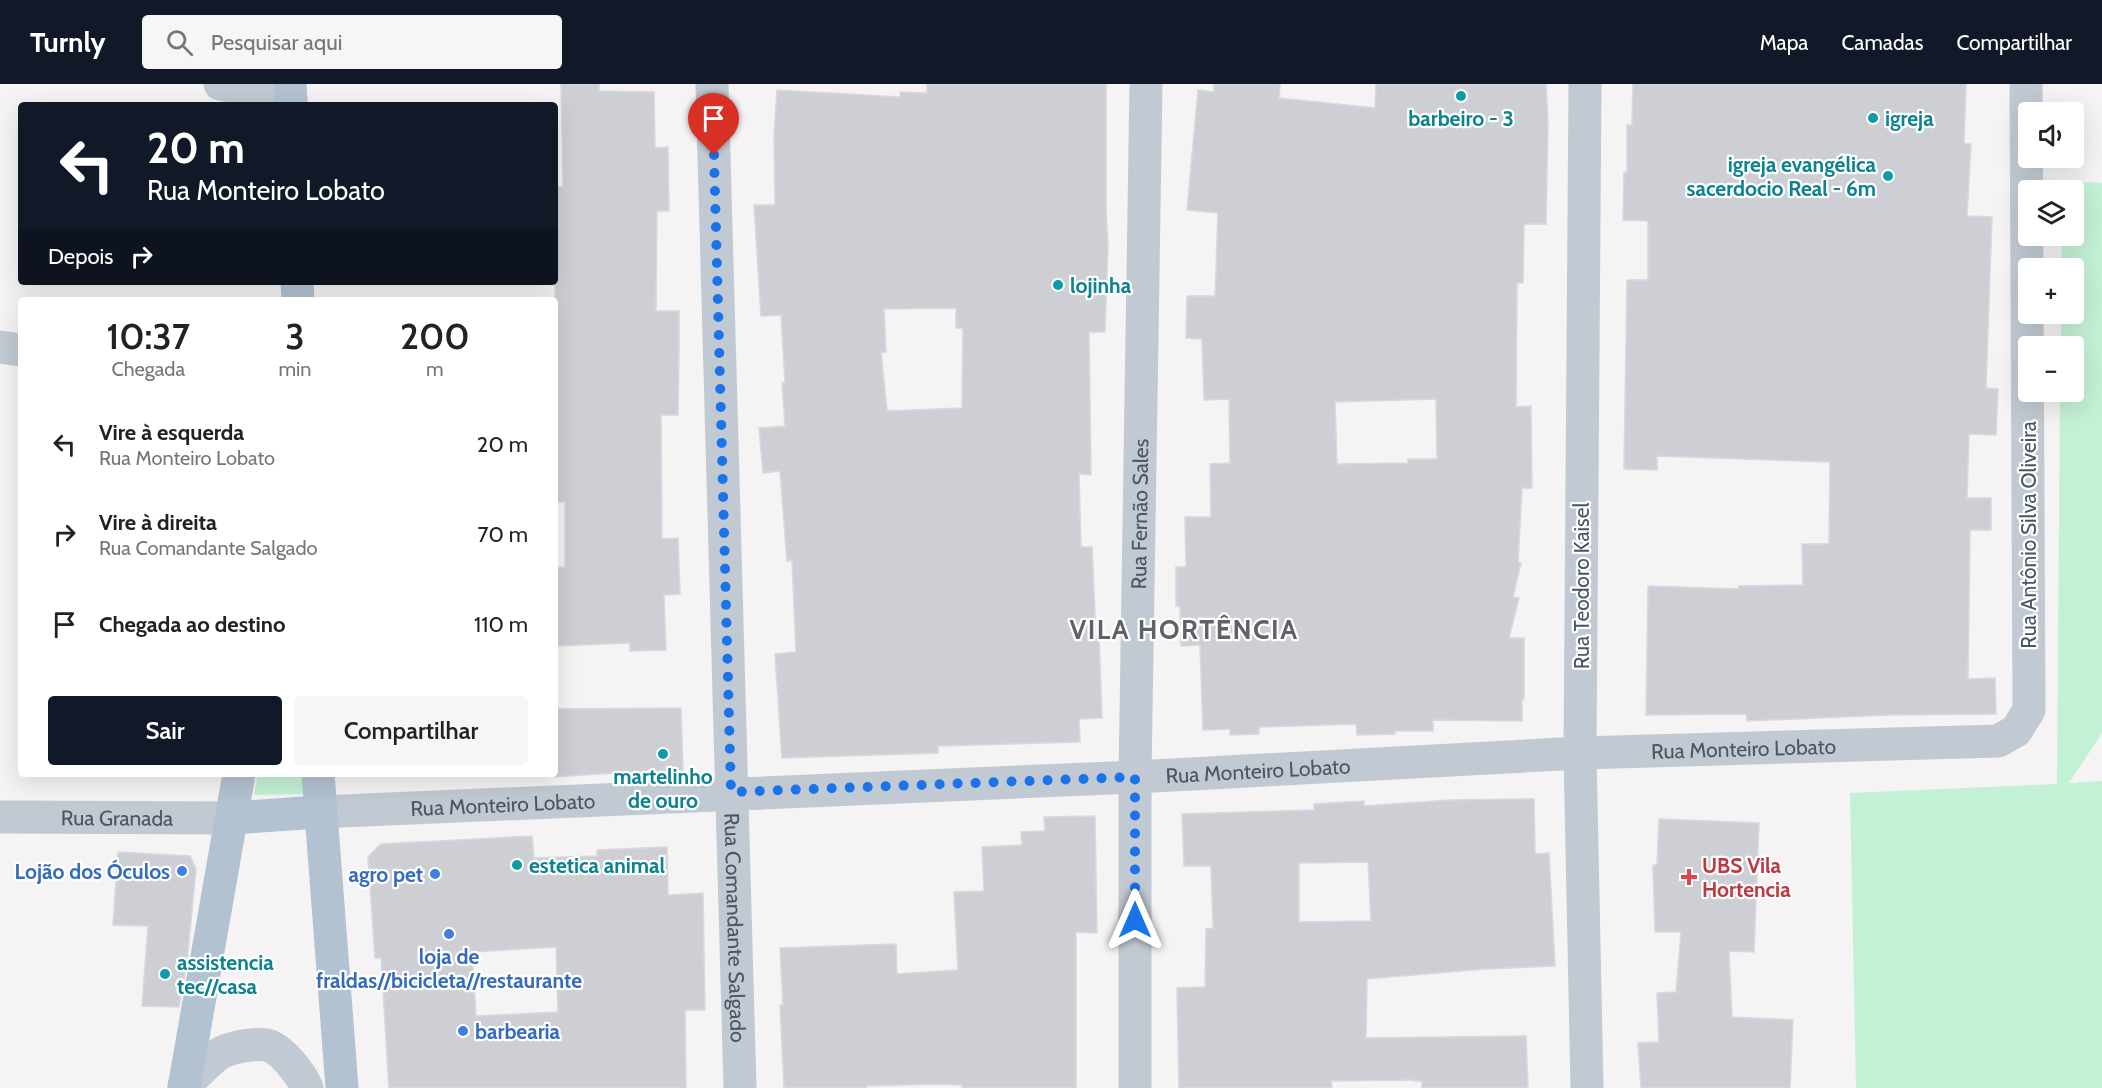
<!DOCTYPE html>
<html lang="pt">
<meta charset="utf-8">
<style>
:root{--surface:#fff;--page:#f6f6f6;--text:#222;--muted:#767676;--accent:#111827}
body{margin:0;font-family:Cabin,sans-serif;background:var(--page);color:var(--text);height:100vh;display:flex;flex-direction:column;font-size:22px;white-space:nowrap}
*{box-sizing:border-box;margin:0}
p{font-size:20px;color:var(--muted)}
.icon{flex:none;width:33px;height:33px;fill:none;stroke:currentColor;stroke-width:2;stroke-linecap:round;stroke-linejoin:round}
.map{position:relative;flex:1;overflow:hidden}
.side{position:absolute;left:18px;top:213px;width:540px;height:480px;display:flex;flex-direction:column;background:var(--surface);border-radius:6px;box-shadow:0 6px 24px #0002}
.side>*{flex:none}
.top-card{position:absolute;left:18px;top:18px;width:540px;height:183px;border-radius:6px;box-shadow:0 6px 24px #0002;background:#111827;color:#fff;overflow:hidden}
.controls{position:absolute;left:2018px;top:18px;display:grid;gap:12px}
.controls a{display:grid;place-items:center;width:66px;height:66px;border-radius:6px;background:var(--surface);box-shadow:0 6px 24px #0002;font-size:30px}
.pin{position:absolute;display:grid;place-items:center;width:51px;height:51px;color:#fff;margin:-62px -26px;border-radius:50% 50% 50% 0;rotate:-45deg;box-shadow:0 0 6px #0007}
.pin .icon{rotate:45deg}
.me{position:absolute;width:66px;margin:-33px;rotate:0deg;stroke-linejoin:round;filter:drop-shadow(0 0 4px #0008)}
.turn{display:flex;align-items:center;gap:21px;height:126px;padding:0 30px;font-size:27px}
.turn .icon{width:78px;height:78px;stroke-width:2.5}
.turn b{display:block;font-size:42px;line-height:51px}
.then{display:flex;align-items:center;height:57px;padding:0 30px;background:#0003;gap:12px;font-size:22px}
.eta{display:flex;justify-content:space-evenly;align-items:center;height:102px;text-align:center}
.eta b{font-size:36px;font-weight:600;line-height:42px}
.cta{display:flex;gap:12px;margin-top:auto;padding:12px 30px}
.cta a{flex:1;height:69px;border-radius:6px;background:var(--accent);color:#fff;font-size:24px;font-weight:600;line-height:69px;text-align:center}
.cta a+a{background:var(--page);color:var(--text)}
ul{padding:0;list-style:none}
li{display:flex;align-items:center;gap:18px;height:90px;padding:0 30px}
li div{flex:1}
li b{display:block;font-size:22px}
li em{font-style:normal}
header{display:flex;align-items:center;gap:36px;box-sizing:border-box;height:84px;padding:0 30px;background:var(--accent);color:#fff}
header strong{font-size:28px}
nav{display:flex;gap:33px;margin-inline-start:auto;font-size:21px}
.search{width:420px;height:54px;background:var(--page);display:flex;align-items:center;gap:15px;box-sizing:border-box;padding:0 21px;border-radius:6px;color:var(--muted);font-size:22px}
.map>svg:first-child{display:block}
.green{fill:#c3f1d5}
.building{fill:#cdcfd5;stroke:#d7d9de;stroke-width:1.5;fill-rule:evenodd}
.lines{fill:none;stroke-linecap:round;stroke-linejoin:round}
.minor{stroke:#c1cad2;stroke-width:33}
.major{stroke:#b3c2d1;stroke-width:33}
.route{stroke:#1a73e8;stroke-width:10;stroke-dasharray:0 18}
.culture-dot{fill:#0f9aa8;stroke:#fff;stroke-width:2}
.shop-dot{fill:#3f7fe0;stroke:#fff;stroke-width:2}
.health-dot{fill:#e0444e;stroke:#fff;stroke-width:2}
.labels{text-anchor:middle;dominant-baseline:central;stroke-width:4.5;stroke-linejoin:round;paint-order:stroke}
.culture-label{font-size:21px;font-weight:bold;fill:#0d838f;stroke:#fff;text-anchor:start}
.street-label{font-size:21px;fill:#4a5661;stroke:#fff}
.health-label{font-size:21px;font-weight:bold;fill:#be3a42;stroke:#fff;text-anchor:start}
.shop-label{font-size:21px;font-weight:bold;fill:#366cbe;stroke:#fff;text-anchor:end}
.district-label{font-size:27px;font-weight:bold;letter-spacing:1.5px;fill:#5f6368;stroke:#fff}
</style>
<header>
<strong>Turnly</strong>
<div class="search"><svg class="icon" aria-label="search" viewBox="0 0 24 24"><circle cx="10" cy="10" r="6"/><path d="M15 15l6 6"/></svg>Pesquisar aqui</div>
<nav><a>Mapa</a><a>Camadas</a><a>Compartilhar</a></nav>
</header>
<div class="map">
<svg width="2102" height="1004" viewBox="0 0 2102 1004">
<rect width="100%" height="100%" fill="#f5f3f3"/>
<path class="green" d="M2062 97 2102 99V649L2069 699 2102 697V1004H1856L1850 709 2057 700 2060 308H2073V262H2061V230H2073V184H2061L2062 152H2073V106H2062Z
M258 690H308L311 710 254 711Z"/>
<path class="building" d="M561 0H599V7L654 8 655 64 668 63 669 127H657L656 227H679V265L678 331H661L662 455 678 454 680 510 664 511 666 566 630 567V559L555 562V484L565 483V418H555V102L563 103Z
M927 0H1106V125L1108 161 1105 248H1089L1091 391 1079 390 1081 463H1092L1096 552H1099L1102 634 1079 635 1080 658 938 662V669L782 674 775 570 796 568 792 476 787 477 780 387 763 389 759 344 785 342 782 299 785 298 781 231 761 232 754 121H775L774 52 777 6 900 13V8L927 9ZM956 224V244H963L962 324 887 327 881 268H886L884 225Z
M1214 0H1280L1279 14 1375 24 1376 0H1546L1548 37 1546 140H1524L1523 199H1517L1516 323 1531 322 1532 404H1522L1518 478 1521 479 1513 513 1519 514 1509 554H1524V615H1522V637L1433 636V647H1395V650L1357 651 1356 640 1259 643V650L1230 651V645L1203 646 1200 561 1181 562 1180 522H1176V483H1186L1185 433H1211L1210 380 1230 379 1229 315 1204 316 1202 255 1186 254 1187 212H1215L1218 129 1187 126 1198 6 1214 8ZM1436 315 1437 375H1408V379L1337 380 1335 318Z
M1633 0H1966L1964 60H1971L1967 132 1992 133 1986 304 1998 305 1996 351 1969 350 1967 414H1991V446H1970L1968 595 1995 594 1996 630 1889 631 1747 637 1746 630 1646 631 1648 502 1739 505V502L1803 501 1802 460H1829L1830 378 1657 372V386L1624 385 1627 196H1648V137L1623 136 1624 88H1627V41H1632Z
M681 624 683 687 613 689 555 693V625Z
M1534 715 1535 770 1549 769 1555 882 1484 885 1367 895 1366 954 1526 952 1528 1004H1422V997H1414V996L1331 997 1332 1004H1179L1177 904 1205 903 1206 845 1213 844 1211 782H1184L1182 730 1314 726V720L1364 717V722L1451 716ZM1368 778 1371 837 1299 838V779Z
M1095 732 1097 849 1076 848V1004H962V1001L938 1000 866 1002V1004H784L780 921H783L780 864 896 860 897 890 958 886 954 808 984 807 982 763 1022 761 1021 748 1045 747 1044 733Z
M1659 735 1759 739 1754 868 1729 867 1732 933 1793 936 1790 1004H1641L1638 959 1659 958 1657 909 1676 908 1681 848H1655L1653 781H1657Z
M532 752 534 774 597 772V766L667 763 668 811 703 809 705 926H685L686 1004H389L381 874H375L368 773 381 760ZM556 863 558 928 476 932 472 868Z
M118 768 190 772 196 785 187 878 179 923 142 922 148 842 113 841Z"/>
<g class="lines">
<g class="minor">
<path d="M220 0 291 14"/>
<path id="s1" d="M712 0 740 1004"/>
<path d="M1585 0 1580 669 1587 1004"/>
<path d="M0 263 21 266"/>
<path id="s2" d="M319 728 1135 693 1580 669 1998 657 2016 647 2029 626 2026 0"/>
<path id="s3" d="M0 733 233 734"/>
<path d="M184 1002C196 992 207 978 219 970 230 963 258 958 270 962 284 968 301 990 307 1004"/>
<path id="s4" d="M1135 1004V693L1146 0"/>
</g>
<path class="major" d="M290 0 291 21
M297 198 298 216
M318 690 342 1004
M233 734 319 728
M184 1004 239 690"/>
</g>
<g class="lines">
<path class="route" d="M714 71 731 708 1135 693V836"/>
</g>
<g class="culture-dot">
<circle cx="1461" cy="12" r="6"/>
<circle cx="1873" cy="34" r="6"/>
<circle cx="1888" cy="92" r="6"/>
<circle cx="1058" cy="201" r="6"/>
<circle cx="663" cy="670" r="6"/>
<circle cx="517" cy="781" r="6"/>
<circle cx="165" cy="890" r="6"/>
</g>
<g class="shop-dot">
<circle cx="182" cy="787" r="6"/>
<circle cx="435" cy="790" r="6"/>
<circle cx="449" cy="850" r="6"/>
<circle cx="463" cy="947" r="6"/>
</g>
<path class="health-dot" d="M1686 784h6v6h6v6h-6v6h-6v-6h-6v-6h6z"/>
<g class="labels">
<g class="culture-label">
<text x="1461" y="34" text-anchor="middle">barbeiro - 3</text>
<text x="1885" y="34">igreja</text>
<text x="1876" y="80" text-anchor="end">igreja evangélica<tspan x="1876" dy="24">sacerdocio Real - 6m</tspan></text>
<text x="1070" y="201">lojinha</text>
<text x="663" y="692" text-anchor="middle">martelinho<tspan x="663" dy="24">de ouro</tspan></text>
<text x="529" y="781">estetica animal</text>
<text x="177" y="878">assistencia<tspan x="177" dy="24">tec//casa</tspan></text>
</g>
<g class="street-label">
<text stroke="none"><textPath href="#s4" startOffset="574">Rua Fernão Sales</textPath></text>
<text transform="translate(2028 451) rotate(-90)">Rua Antônio Silva Oliveira</text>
<text transform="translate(1581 502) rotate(-90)">Rua Teodoro Kaisel</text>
<text stroke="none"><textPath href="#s2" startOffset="1426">Rua Monteiro Lobato</textPath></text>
<text stroke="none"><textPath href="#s2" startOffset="940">Rua Monteiro Lobato</textPath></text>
<text stroke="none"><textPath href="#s2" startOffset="184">Rua Monteiro Lobato</textPath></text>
<text stroke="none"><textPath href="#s3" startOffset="117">Rua Granada</textPath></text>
<text stroke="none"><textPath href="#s1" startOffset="844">Rua Comandante Salgado</textPath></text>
</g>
<g class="health-label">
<text x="1702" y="781">UBS Vila<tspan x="1702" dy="24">Hortencia</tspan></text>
</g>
<g class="shop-label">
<text x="170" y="787">Lojão dos Óculos</text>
<text x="423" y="790">agro pet</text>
<text x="449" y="872" text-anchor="middle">loja de<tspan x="449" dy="24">fraldas//bicicleta//restaurante</tspan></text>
<text x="475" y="947" text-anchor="start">barbearia</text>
</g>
<g class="district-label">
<text x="1184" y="545">VILA HORTÊNCIA</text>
</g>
</g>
</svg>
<div class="controls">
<a><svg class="icon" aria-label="sound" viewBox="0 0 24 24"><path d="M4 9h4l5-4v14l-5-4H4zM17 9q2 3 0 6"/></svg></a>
<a><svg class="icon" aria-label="layers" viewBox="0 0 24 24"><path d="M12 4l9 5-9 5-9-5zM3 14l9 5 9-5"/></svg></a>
<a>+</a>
<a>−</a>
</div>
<div class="pin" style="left:714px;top:71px;background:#d93025"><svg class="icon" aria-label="arrive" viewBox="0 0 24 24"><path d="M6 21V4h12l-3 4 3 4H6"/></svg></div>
<svg class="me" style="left:1135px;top:836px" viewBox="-20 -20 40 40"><path d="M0-17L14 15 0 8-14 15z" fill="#1a73e8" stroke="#fff" stroke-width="4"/></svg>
<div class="top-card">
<div class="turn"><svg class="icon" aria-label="left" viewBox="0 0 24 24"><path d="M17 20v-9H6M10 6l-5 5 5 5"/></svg><div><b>20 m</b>Rua Monteiro Lobato</div></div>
<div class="then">Depois<svg class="icon" aria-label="right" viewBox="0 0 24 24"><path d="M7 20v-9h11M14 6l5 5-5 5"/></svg></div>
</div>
<section class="side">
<div class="eta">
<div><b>10:37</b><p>Chegada</p></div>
<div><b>3</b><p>min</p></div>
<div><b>200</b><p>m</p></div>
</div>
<ul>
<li><svg class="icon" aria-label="left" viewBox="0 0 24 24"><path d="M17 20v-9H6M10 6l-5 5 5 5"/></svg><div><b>Vire à esquerda</b><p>Rua Monteiro Lobato</p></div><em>20 m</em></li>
<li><svg class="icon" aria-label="right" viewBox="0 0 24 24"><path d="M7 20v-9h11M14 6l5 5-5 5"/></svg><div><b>Vire à direita</b><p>Rua Comandante Salgado</p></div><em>70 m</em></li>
<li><svg class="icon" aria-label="arrive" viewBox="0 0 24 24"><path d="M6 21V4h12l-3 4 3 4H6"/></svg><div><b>Chegada ao destino</b></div><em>110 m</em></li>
</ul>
<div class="cta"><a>Sair</a><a>Compartilhar</a></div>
</section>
</div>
